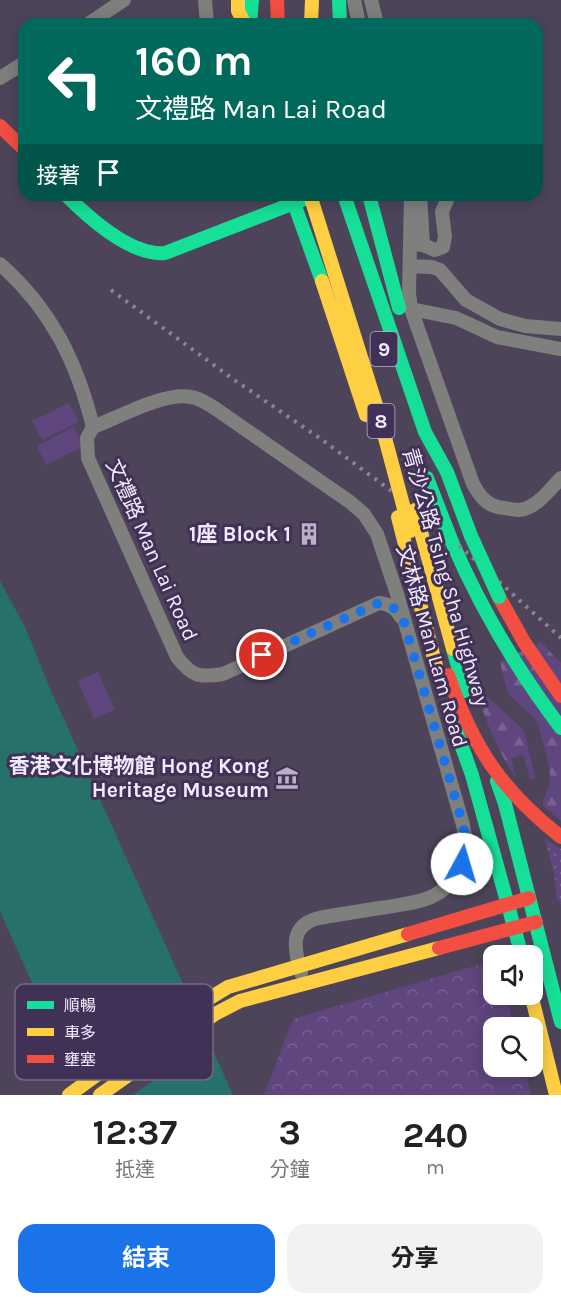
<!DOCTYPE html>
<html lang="zh-TW">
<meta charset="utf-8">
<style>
:root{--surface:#fff;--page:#f2f2f2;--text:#222;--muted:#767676;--accent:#1a73e8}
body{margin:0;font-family:Karla,"Noto Sans TC",sans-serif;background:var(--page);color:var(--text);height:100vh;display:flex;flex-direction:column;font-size:22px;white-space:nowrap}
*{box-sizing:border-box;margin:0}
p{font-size:20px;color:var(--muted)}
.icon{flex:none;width:33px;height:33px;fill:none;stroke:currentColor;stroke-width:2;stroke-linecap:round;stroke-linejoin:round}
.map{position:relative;height:1095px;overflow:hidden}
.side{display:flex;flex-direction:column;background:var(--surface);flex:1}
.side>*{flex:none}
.guide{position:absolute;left:18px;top:18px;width:525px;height:183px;border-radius:18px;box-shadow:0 3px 15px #0003;background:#00695c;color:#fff;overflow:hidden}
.controls{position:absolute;left:483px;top:945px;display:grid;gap:12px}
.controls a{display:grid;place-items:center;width:60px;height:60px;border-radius:12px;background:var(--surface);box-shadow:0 3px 15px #0003;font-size:30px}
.pin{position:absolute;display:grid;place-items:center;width:51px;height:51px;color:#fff;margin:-26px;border:3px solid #fff;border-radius:50%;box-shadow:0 2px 6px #0007}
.me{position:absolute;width:66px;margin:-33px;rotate:6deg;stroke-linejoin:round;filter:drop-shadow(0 0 4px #0008)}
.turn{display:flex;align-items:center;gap:21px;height:126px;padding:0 18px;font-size:27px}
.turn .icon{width:78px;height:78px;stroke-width:2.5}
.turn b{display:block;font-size:42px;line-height:51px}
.then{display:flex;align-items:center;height:57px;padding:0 18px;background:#0003;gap:12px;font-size:22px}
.eta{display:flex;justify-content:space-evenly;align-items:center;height:102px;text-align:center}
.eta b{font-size:36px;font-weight:700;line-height:42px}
.cta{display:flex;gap:12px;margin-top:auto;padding:12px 18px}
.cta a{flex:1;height:69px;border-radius:18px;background:var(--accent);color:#fff;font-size:24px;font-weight:700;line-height:69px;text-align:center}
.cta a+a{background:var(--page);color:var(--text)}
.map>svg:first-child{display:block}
.grass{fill:url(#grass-dots)}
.forest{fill:url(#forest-firs)}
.park{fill:url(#park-crowns)}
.pitch{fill:#5f467f}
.water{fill:#26726a}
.pier{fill:#4d445a}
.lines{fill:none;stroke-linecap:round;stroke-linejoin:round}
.street{stroke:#7f807e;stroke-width:14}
.fast{stroke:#16e098;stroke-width:14}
.slow{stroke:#ffcf43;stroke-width:14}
.jam{stroke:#f24e42;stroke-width:14}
.rail{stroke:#88868a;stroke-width:4;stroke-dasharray:3 6;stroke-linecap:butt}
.fast-bridge{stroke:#16e098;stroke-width:14}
.slow-bridge{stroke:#ffcf43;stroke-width:14}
.jam-bridge{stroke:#f24e42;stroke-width:14}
.route{stroke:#1a73e8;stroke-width:10;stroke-dasharray:0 18}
.labels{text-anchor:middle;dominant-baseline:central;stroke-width:6;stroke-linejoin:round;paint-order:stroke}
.shield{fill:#423157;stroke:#bcb2cb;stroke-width:1.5}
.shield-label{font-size:20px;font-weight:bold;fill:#f1eafd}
.poi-label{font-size:21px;font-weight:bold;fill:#f1eafd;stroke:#423157;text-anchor:end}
.street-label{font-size:21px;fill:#f1eafd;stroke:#423157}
.key{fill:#423157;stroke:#776889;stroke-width:1.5}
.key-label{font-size:16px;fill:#f1eafd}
</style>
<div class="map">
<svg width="561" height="1095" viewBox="0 0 561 1095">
<defs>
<pattern id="grass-dots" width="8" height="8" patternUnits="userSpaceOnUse" patternTransform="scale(1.5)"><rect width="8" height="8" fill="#5f467f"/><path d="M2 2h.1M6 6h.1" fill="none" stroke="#766192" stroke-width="1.8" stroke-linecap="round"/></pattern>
<pattern id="forest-firs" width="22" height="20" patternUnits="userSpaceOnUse" patternTransform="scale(1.5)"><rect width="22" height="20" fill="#5f467f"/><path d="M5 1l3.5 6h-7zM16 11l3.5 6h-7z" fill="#766192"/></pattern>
<pattern id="park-crowns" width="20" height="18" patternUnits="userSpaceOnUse" patternTransform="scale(1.5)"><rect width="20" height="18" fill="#5f467f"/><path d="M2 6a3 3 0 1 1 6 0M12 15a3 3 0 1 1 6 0" fill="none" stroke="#766192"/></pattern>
</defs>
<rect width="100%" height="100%" fill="#4d445a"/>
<path class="grass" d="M545 839 561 849V906L560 901H557L554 873Z"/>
<path class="forest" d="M541 642 561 663V821L543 806C543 797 549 789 550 779 550 762 542 743 539 727L535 719 508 694 500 662Z
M473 684 524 730 535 778 530 779 523 755 511 758 515 776C495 748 485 716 473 684Z"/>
<path class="park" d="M488 962 493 964 494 994 506 995 514 1027 494 1028V1066L524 1067 531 1095H264L293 1019Z"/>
<path class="pitch" d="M69 403 79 422 42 440 32 421Z
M74 427 83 446 46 465 37 446Z
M98 672 115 710 94 719 78 681Z"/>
<path class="water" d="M0 581 25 627 49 686 233 1095H82L0 911Z"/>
<path class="pier" d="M191 994 212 1040 133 1095H79L71 1078Z"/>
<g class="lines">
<path class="street" d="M205 0 207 24
M354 0 359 24
M371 0 377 24
M88 24 124 0
M0 78 24 63
M411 195 409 293 411 309 473 484C481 498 488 507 505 508 509 509 515 510 519 510 536 509 550 489 561 478
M414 244 423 245 420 195
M423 245 435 250 443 247 445 237 442 212 449 195
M0 264C51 309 77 362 93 427L87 438 88 458 177 657C192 676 198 678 223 674L379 603C390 604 395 608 401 617
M410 266 432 267 440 270 466 300 500 319 525 326 561 329
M411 309 456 318 497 337 561 349
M93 427C120 417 163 392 191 397 200 398 208 404 216 409L350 502 364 514 377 534 397 594 463 825C470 853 460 883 433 896 420 903 403 904 388 907 365 910 342 914 319 918 289 925 294 949 301 973"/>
<path class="fast" d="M339 0 340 24
M250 24 252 0
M66 195C89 218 131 256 165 253L315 195
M291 195 322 281
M344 195 425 432 447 472 471 536
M369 195 399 308
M452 542C481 609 517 670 561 728
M453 649 465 691
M448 708 472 775 522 956
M497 781 505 804 561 1022"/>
<path class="slow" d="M238 0V11L245 24
M311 24 312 0
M531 994 556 1095
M69 1095 167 1024 228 987 408 934
M100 1095 215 1014 240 1001 439 948"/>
<path class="jam" d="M277 0 278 24
M0 126 24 149
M499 597 524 642 561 696
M408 934 529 898
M439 948 536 922"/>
<path class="rail" d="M111 290 233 379 321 439 431 520 561 638"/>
<path class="fast-bridge" d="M427 478 452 542
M471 536 499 597"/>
<path class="slow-bridge" d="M310 195 377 408 410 531
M322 281 366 415
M415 510 453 649
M398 517 436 666"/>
<path class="jam-bridge" d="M448 675C473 747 501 790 561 837"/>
</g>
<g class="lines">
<path class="route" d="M262 655 379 603C391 604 396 609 403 619L463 825 466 844 462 864"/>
</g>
<defs>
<g id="building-bare" transform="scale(1.8)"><path d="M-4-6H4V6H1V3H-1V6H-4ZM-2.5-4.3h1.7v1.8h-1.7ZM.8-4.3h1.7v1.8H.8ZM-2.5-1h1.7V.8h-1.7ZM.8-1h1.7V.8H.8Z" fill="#b8b0c4" stroke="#423157" stroke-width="2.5" paint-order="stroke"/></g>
<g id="museum-bare" transform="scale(1.8)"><path d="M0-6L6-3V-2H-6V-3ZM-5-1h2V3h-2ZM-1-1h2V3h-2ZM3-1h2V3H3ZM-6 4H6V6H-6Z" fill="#b8b0c4" stroke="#423157" stroke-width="2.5" paint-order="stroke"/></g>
</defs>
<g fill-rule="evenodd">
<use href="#building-bare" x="309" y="534"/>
<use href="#museum-bare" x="287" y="778"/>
</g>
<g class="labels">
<g class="shield">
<rect x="370.5" y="332" width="27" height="34" rx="4.5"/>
<rect x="367.5" y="404" width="27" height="34" rx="4.5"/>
</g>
<g class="shield-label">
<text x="384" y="349">9</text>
<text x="381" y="421">8</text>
</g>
<g class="poi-label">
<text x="291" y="534">1座 Block 1</text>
<text x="269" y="766">香港文化博物館 Hong Kong<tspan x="269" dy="24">Heritage Museum</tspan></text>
</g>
<g class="street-label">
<text transform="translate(152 550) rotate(66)">文禮路 Man Lai Road</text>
<text transform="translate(446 577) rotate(74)">青沙公路 Tsing Sha Highway</text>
<text transform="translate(432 646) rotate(74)">文林路 Man Lam Road</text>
</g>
</g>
<rect x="15" y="984" width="198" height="96" rx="9" class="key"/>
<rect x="27" y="1001" width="27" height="8" fill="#16e098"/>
<rect x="27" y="1028" width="27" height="8" fill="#ffcf43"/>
<rect x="27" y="1055" width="27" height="8" fill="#f24e42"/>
<g class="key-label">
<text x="64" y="1011">順暢</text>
<text x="64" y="1038">車多</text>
<text x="64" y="1065">壅塞</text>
</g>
</svg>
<div class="controls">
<a><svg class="icon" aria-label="sound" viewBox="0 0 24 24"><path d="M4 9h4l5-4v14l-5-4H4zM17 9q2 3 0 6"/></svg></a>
<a><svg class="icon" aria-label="search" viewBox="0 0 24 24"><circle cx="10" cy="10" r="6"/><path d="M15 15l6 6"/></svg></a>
</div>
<div class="pin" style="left:262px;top:655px;background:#d93025"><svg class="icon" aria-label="arrive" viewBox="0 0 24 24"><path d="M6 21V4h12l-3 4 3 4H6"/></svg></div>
<svg class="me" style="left:462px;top:864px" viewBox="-20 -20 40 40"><circle r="19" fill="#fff"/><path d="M0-13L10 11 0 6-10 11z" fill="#1a73e8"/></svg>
<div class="guide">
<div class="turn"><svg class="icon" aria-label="left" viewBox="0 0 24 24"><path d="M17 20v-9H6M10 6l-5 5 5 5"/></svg><div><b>160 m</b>文禮路 Man Lai Road</div></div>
<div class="then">接著<svg class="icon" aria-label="arrive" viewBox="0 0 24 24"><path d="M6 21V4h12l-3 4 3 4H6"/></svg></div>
</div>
</div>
<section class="side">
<div class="eta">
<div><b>12:37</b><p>抵達</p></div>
<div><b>3</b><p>分鐘</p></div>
<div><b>240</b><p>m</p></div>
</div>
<div class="cta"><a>結束</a><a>分享</a></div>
</section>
